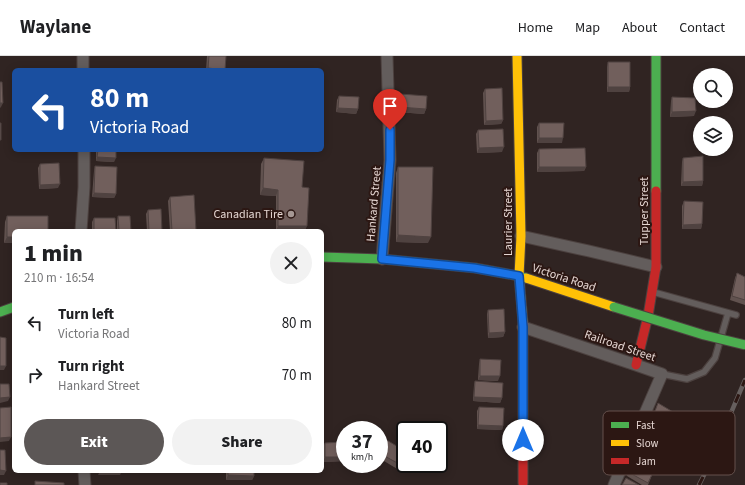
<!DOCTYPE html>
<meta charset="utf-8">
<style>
:root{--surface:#fff;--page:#f2f2f2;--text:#202124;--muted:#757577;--line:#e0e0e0;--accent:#5c5756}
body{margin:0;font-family:"Source Sans 3",sans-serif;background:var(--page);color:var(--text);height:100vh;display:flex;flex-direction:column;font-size:15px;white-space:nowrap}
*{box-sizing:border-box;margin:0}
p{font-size:13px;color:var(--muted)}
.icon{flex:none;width:22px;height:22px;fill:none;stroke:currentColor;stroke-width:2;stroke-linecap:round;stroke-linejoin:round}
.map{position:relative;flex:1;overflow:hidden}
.drawer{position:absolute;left:12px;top:173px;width:312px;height:244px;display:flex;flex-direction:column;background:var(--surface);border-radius:6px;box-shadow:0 2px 10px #0003}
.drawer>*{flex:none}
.banner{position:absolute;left:12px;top:12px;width:312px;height:84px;border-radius:6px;box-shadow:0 2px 10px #0003;background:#1a4fa0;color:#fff;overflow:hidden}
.tools{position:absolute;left:693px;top:12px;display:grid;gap:8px}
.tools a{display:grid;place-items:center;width:40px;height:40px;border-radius:50%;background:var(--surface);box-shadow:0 2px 10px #0003;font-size:20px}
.speed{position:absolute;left:336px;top:365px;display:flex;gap:8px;font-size:20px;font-weight:700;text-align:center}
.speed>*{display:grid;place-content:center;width:52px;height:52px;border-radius:50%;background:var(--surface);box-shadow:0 2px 10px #0003;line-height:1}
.speed small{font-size:10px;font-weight:400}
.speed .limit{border:2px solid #111;border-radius:6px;background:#fff;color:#111}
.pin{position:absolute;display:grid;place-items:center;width:34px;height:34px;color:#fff;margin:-41px -17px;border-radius:50% 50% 50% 0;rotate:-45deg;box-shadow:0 0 4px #0007}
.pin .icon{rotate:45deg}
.me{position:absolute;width:44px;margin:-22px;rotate:0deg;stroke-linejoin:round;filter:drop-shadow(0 0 3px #0008)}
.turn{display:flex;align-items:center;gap:14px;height:84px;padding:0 12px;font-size:18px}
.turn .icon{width:52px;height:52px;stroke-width:2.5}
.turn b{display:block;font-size:28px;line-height:34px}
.round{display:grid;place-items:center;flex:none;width:42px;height:42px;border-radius:21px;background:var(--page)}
.headline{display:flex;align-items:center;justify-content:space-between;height:68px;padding:0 12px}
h1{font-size:24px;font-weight:800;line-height:30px}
.button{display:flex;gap:8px;margin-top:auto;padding:8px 12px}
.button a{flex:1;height:46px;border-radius:24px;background:var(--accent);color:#fff;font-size:16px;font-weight:800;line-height:46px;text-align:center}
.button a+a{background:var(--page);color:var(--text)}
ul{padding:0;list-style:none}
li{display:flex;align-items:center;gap:12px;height:52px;padding:0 12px}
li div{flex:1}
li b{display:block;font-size:15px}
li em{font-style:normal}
header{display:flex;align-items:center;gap:24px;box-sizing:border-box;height:56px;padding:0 20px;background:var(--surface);border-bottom:1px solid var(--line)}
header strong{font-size:19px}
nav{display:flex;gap:22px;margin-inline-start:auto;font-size:14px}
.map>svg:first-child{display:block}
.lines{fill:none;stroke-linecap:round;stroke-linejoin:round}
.lane-casing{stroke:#4c413f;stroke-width:8}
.street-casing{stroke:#4c413f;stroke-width:13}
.fast-casing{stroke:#4c413f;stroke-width:11}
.slow-casing{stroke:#4c413f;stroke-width:11}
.jam-casing{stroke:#4c413f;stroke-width:11}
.lane{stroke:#635d5c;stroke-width:5.5}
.street{stroke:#635d5c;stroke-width:11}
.fast{stroke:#4caf50;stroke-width:9}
.slow{stroke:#ffc107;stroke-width:9}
.jam{stroke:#c62828;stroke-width:9}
.rail-casing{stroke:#665f5e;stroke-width:4.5}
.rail{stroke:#2c1713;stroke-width:3;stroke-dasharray:9;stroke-linecap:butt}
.fast-bridge-casing{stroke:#4c413f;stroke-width:11;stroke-linecap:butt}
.fast-bridge{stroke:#4caf50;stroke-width:9}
.wall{fill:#61524f}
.shaded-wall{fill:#4f4240}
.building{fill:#715f5c;stroke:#4f4240}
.route-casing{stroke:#114b97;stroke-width:10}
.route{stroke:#1a73e8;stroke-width:7}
.poi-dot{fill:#a69894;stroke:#2c1713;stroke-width:1.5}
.labels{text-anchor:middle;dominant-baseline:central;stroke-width:4;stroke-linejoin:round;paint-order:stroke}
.street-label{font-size:12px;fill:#e5d6d2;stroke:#2c1713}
.poi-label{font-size:12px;fill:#e5d6d2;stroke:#2c1713;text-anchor:end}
.key{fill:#2c1713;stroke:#64504c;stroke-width:1}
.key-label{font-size:11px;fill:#e5d6d2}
</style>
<header>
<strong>Waylane</strong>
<nav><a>Home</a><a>Map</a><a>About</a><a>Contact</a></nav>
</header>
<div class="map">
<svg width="745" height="429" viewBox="0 0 745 429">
<rect width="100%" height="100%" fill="#302422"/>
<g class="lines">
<g class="lane-casing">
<path id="lane" d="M653 236 736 259
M662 318 687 323 704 316 715 302 728 257"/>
</g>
<g class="street-casing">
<path id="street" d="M83 0V14
M81 175 84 131V94
M521 180 589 195 656 211
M382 203 390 104 387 0
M523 271 636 309 662 318 614 429
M84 415 85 429"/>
</g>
<g class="fast-casing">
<path id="fast" d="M656 0V135
M322 201 382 203 475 212 519 220 526 222
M0 256 14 251"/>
</g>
<g class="slow-casing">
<path id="slow" d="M517 0 521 180 519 220 523 267
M526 222 614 251"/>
</g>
<g class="jam-casing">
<path id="jam" d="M523 267V427
M636 309 648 260 656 211V135"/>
</g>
<use href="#lane" class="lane"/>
<use href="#street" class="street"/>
<use href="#fast" class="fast"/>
<use href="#slow" class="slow"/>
<use href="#jam" class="jam"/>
<g class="rail-casing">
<path id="rail" d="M699 429 708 411 745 324"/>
</g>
<use href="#rail" class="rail"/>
<g class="fast-bridge-casing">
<path id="fast-bridge" d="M614 251 704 279 745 289"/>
</g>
<use href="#fast-bridge" class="fast-bridge"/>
</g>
<path class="wall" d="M207 0H226L224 14H206Z
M608 6 630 31 629 36H607V11Z
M485 33 503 64 501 68 484 69 483 37Z
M400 38 426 53 424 58 397 56 398 42Z
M339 40 358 53 356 58 336 56 337 44Z
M672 41 694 60 670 61 671 45Z
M539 67 562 87H537V71Z
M478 74 502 96 477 97 476 78Z
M539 93 586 111 584 115 537 116V97Z
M96 94H116L114 106 96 105Z
M264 102 302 131 305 175H276V140L260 139 261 108Z
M683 102 703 125 702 130H681L682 106Z
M40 108 58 132 39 133 38 112Z
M95 110 116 138 114 142 92 141 94 115Z
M398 111 428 187 396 186V117Z
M170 141 196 175H170L168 145Z
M684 145 702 168 701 173H682V150Z
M148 154 162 175H147L146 158Z
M7 160H48L4 187 5 166Z
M118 160 131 175H117V165Z
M94 162 116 175H92V166Z
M737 217 745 221V249L730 244 735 222Z
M488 254 505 276 503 281 488 282 487 258Z
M480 303 498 325 478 324 479 308Z
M475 325 502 342 500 347 473 345 474 329Z
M658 347 677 364 669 379 650 368Z
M479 351 503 370 502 374 477 373V355Z
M646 372 665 383 657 404 638 393Z
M345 386V405L323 406V391L325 387Z
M379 393 405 404 399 414 379 402Z
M654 414 648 429H642L627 420 628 416Z
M226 415H254V420L252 424H226Z"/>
<path class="shaded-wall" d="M208 12 224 14H207Z
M608 31H630L629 36H607Z
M0 47H3L1 51 0 52Z
M399 51 426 53 424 58 397 56Z
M338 52 358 53 356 58 336 56Z
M696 55 694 60 670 61 672 56Z
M503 64 501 68 484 69 486 65Z
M539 82H563L562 87H537Z
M504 91 502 96 477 97 479 92Z
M97 101 116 102 114 106 96 105Z
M539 111H586L584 115 537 116Z
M703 125 702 130H681L683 126Z
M60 128 58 132 39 133 40 129Z
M263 132 278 134 276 140 260 139Z
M94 137 116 138 114 142 92 141Z
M702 168 701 173H682L683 169Z
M278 170H307L305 175H276Z
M398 179 431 181 428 187 396 186Z
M7 181H14V187H4Z
M505 276 503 281 488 282 489 277Z
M0 310H6L4 314H0Z
M480 320H500L498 325 478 324Z
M10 341 8 345 0 347V342Z
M474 341 502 342 500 347 473 345Z
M478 369 503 370 502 374 477 373Z
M11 381 9 385 0 386V382Z
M325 401H345V405L323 406Z
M405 402V404L399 414 401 409Z
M0 414 6 415 4 419H0Z
M100 415H122L120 419H98Z
M184 415H210L209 416H184Z
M228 419 254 420 252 424H226Z"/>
<path class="building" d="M209 0H226L225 14 208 12Z
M608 6H630V31H608Z
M0 26H2L3 47H0Z
M502 32 503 64 486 65 485 33Z
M400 38 427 40 426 53 399 51Z
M339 40 359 41 358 53 338 52Z
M672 41 695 42 696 55 672 56Z
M0 67H1V84H0Z
M539 67H564L563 82H539Z
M503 73 504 91 479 92 478 74Z
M585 92 586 111H539V93Z
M98 94H116V102L97 101Z
M703 100V125L683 126V102Z
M264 102 304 105 302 131 309 132 307 170H278V134L263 132Z
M59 107 60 128 40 129V108Z
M95 110 117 111 116 138 94 137Z
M398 111H433L431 181 398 179Z
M194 139 196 175H172L170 141Z
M684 145 703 146 702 168 683 169Z
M161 153 162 175H149L148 154Z
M7 160H48V175H14V181H7Z
M118 160H130L131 175H119Z
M94 162H115L116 175H94Z
M737 217 745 221V244L732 240Z
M504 253 505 276 489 277 488 254Z
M0 281 6 282V310H0Z
M480 303 501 304 500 320H480Z
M475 325 503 327 502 342 474 341Z
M0 328H9L10 341 0 342Z
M658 347 678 359 671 375 652 363Z
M11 351V381L0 382V352Z
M479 351 504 352 503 370 478 369Z
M385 383 405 395V402L401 409 379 397V393Z
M345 386V401H325V387Z
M0 394H5L6 415 0 414Z
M636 399 656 410 648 427 628 416Z
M228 415H254V420L228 419Z
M626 422 639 429H622Z
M35 425 64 427V429H35Z
M0 427H7V429H0Z"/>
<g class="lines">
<g class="route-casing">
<path id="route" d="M390 74V104L382 203 474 212 519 220 523 271V384"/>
</g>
<use href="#route" class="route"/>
</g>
<circle class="poi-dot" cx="291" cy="158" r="4"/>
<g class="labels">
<g class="street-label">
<text transform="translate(374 148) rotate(-85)">Hankard Street</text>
<text transform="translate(644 155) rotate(-90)">Tupper Street</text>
<text transform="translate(508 166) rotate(-90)">Laurier Street</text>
<text transform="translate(564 222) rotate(18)">Victoria Road</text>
<text transform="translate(620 290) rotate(19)">Railroad Street</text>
</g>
<g class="poi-label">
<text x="283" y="158">Canadian Tire</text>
</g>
</g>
<rect x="603" y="355" width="132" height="64" rx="6" class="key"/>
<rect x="611" y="366" width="18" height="6" fill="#4caf50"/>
<rect x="611" y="384" width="18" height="6" fill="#ffc107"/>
<rect x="611" y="402" width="18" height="6" fill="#c62828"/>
<g class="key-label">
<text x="636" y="373">Fast</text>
<text x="636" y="391">Slow</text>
<text x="636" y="409">Jam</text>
</g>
</svg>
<div class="tools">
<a><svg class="icon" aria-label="search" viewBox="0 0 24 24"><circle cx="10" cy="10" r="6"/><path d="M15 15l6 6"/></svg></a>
<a><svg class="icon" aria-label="layers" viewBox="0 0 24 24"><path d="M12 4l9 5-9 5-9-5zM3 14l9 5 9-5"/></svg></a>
</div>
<div class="speed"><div>37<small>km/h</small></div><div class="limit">40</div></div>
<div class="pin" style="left:390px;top:74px;background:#d93025"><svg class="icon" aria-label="arrive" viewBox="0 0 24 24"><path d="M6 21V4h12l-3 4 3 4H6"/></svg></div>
<svg class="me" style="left:523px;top:384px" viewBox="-20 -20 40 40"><circle r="19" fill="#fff"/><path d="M0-13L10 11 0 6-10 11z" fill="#1a73e8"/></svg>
<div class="banner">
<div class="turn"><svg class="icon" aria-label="left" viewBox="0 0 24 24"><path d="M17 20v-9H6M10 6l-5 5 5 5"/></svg><div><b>80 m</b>Victoria Road</div></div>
</div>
<section class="drawer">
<div class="headline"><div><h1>1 min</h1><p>210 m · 16:54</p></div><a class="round"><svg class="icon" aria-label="close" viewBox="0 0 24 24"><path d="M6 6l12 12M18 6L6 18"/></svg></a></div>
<ul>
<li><svg class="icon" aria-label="left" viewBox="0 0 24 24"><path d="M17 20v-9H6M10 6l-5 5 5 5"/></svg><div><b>Turn left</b><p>Victoria Road</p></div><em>80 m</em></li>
<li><svg class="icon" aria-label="right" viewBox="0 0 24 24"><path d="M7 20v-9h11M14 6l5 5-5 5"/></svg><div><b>Turn right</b><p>Hankard Street</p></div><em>70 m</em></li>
</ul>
<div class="button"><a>Exit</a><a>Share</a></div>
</section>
</div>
